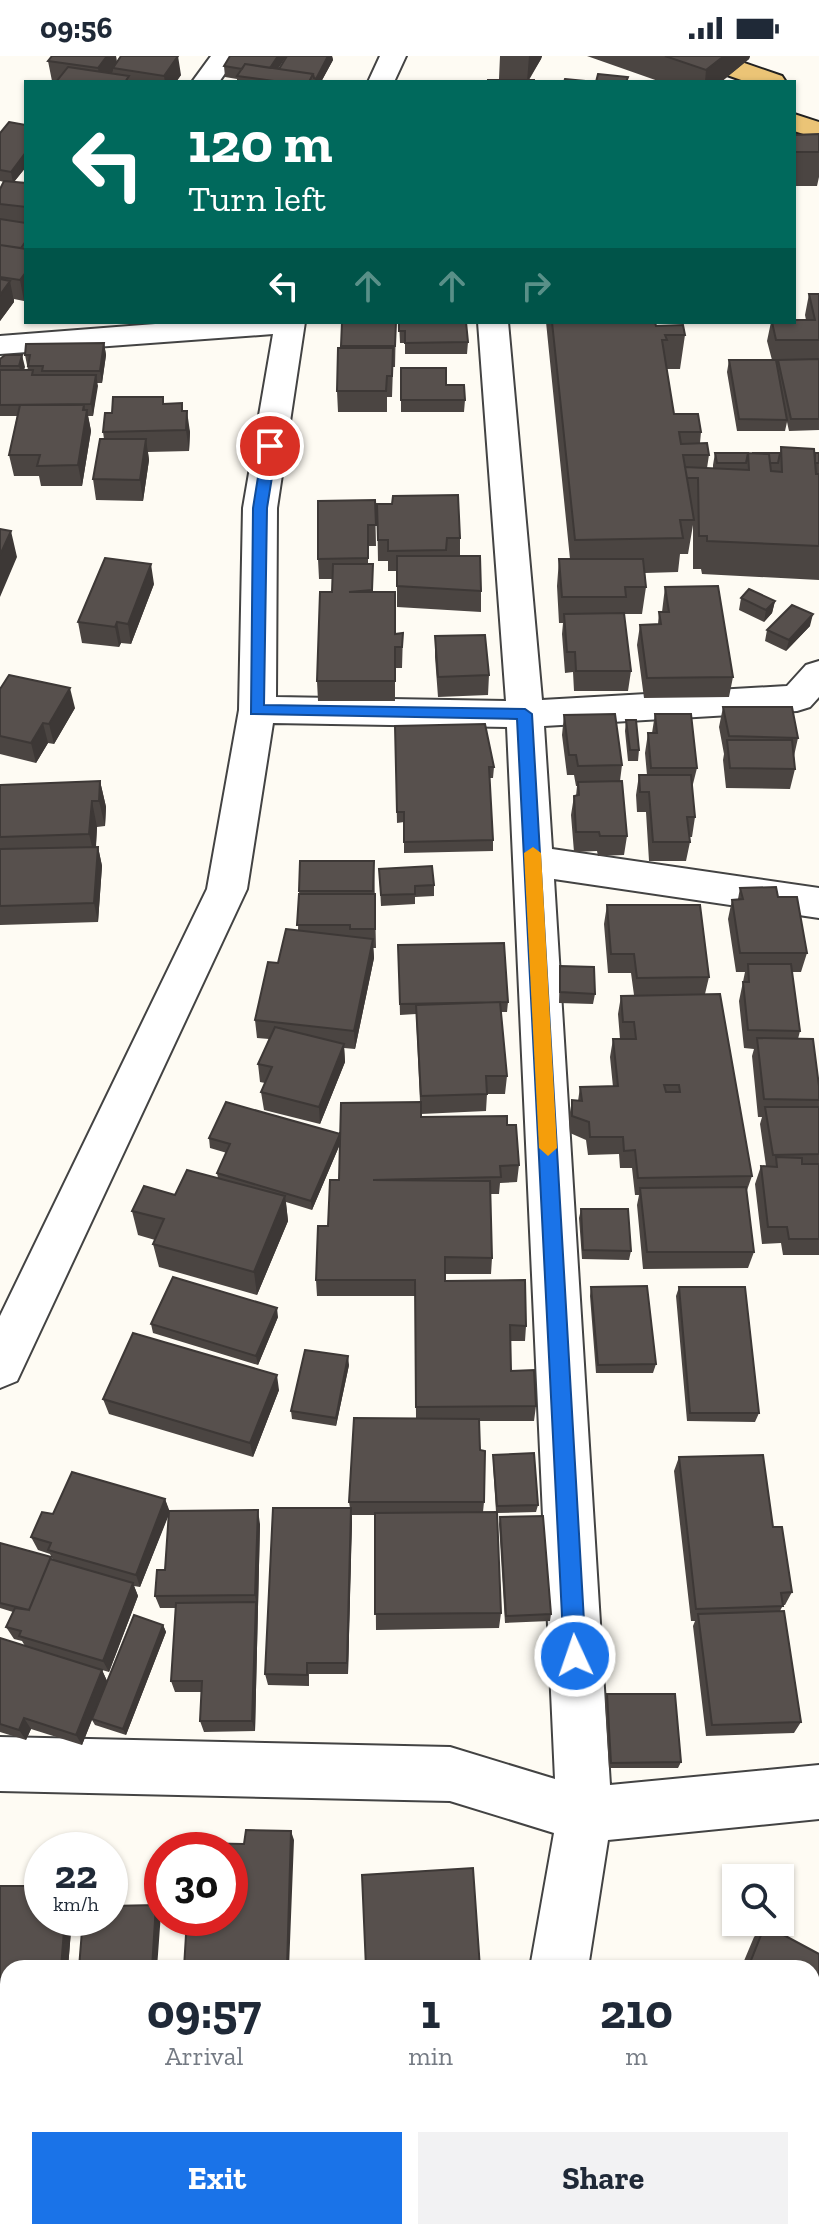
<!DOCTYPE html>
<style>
:root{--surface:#fff;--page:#f2f2f3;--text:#1f2937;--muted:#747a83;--accent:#1a73e8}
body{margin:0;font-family:"Zilla Slab",serif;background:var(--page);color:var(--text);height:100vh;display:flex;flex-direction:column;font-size:30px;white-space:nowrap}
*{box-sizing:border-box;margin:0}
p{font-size:26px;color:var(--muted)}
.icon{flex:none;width:44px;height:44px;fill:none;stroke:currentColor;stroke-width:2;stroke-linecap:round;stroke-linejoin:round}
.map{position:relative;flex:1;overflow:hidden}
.side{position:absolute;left:0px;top:1904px;width:820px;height:280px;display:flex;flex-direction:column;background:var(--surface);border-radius:24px 24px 0 0;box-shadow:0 2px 6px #0004}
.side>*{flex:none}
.banner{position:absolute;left:24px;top:24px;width:772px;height:244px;border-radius:0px;box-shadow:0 2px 6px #0004;background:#00695c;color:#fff;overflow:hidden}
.buttons{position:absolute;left:722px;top:1808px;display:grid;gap:16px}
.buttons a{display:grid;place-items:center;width:72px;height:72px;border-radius:0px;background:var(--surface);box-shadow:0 2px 6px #0004;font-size:40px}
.speed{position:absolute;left:24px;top:1776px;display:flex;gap:16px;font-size:40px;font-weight:700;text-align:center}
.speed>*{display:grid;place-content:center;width:104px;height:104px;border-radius:50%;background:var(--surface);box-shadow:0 2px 6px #0004;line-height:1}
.speed small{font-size:20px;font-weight:400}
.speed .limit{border:12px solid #d22;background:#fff;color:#111}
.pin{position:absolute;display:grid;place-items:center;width:68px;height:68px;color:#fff;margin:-34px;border:4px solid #fff;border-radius:50%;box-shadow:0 2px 8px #0007}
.me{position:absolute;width:88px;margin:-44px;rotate:357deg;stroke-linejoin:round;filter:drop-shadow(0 0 6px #0008)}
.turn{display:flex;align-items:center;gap:28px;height:168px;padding:0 32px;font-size:36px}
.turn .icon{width:104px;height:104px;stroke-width:2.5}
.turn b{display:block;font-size:56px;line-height:68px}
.lanes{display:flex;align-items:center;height:76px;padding:0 32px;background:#0003;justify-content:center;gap:40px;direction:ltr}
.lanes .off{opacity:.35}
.eta{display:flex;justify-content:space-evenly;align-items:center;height:136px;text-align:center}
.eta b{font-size:48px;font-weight:700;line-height:56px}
.primary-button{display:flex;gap:16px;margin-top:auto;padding:16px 32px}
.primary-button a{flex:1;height:92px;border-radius:0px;background:var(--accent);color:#fff;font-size:32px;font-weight:700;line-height:92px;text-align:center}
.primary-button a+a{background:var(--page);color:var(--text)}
.status{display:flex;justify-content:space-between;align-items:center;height:56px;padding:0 40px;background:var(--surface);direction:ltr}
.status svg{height:22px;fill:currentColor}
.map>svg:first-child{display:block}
.green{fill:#d7e6bf}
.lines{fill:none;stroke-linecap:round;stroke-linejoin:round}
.minor-casing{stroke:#434343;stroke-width:4}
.major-casing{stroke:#212121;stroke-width:4}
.minor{fill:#fff;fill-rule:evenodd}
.major{fill:#ebc476;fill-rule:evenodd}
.wall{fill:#4b4542}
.shaded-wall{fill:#3d3836}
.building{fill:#57504d;stroke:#3d3836;stroke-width:2;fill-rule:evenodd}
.route{fill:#1a73e8;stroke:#114b97;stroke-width:2}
.slow{fill:#f59e0b}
</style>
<div class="status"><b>09:56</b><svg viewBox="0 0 49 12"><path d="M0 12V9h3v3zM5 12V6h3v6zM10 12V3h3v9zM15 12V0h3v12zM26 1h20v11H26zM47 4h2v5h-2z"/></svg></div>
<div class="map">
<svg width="819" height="2184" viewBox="0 0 819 2184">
<rect width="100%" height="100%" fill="#fefbf3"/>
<path class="green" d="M532 2176H651V2184H526Z"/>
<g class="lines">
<g class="minor-casing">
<path id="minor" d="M211 0H237L219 26H192Z
M380 0H406L394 26H368Z
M181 266H305L277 452 276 641 506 645 478 266H508L542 644 787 630 806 609 819 605V641L810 651 797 655 544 670 552 793 819 832V862L554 823 610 1729 819 1709V1763L608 1784 588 1912H530L554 1777 450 1745 0 1735V1681L450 1691 555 1723 507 671 273 667 247 833 17 1325 0 1332V1260L207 833 239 654 243 452 273 278 0 298V280Z
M405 2176H470L466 2184H402Z"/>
</g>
<g class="major-casing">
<path id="major" d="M686 0H724L782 20 786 26H747L690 6Z
M794 58 819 66V83L794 75Z"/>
</g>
<use href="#minor" class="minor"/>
<use href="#major" class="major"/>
</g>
<path class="wall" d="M52 0H116L117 7 181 19 176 26H56L52 25 48 5Z
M230 0H286L278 13H279L287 0H332L333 4 321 26H232L237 24V23L225 21 224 10Z
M500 0H542L541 3 529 24 499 23Z
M587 0H750L749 3 721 26H661Z
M26 69V111L14 126 26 127V243L24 245 14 243V246L0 265V133L4 126 0 125V77Z
M819 78V121L817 130H794V79Z
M809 238H819V374L789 375 787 366 785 375H737L727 316 729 304H772L767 285 771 266H794L806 264 805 259Z
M342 266H396L395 311H393L392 341H387V356H338L337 335 342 292Z
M399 266 468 286 467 298H405V287H400Z
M546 266H655L656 270 685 279 680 313H667L674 358 701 376 700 387 709 399 707 412 713 413V409L715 397H780L781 391 819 397V524L702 518 701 513H693V469L688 498H680L678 516 645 517 646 531 642 558H624L631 615 628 635H574L573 616 565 617 562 578 563 567H559L557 530 559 503H570Z
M104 287 106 299 102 327H97L93 360H88L91 375 82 430H41L39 420H14L9 399 17 360H0V303L22 299 24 314H28L25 299Z
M401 312 446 329 465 344 464 356H401Z
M163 341 164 348 182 347 183 355 190 376 189 395 148 396 149 404 143 445 96 444 93 423 104 383 103 376 112 357Z
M375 444 376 490H368V508L373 536 395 578 403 577 402 612H395V645H318L317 625 332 536V523H319L318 503Z
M377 448 460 482V500L481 535V556L397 551V515H388V505H378Z
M154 528 131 588 121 587 119 591 82 587 78 566Z
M665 531 733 621 729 641 644 642 637 589 640 569 658 568 659 556H662Z
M741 542 775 545 772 557 764 566 739 554Z
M810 570 786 595 765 585 767 574Z
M435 580 489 619 488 639 438 641 435 601Z
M0 633 75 652 54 688 48 687 36 707 0 698Z
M723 651 798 682 794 700 795 713 790 733 726 732 723 704 724 698 719 671Z
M655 658 697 712 692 732 695 761 692 781H689L690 786 686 805H649L646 756H637L636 739 639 719H647L645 697 648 677H652Z
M564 659 622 709 620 725 627 780 624 799 598 800 597 795 574 796 571 759 574 740H576L577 730H576L574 719H567L562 679Z
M626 664 639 694 638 705H628L625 675Z
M395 670 494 711 493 722H489L493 784V795L404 797V766L397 767Z
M100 725 106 751 105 770 97 771 96 791H98L102 810 98 866 0 869V729Z
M300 805H374L376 892H373L374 902 355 993 344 992 345 1006 320 1068 264 1054 261 1036 265 1027 260 1026 258 1008 269 983 257 982 255 964 278 907 298 874Z
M379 813 434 829V840L415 841V848L381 850Z
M740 832 778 841 807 897 801 916H792L800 975 798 983 819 1030V1199H783L781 1187 762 1188 755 1128 761 1110H766L760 1068 762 1061H758L752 1000 754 993 744 992 739 945 745 916H736L728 863 732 844 738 843Z
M607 849 709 921 705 938 752 1120 746 1137 754 1196 748 1212 643 1213 637 1149 639 1139H635L632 1112H620L619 1098 588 1099 586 1084 570 1077 569 1062 572 1044 578 1045 580 1031H613L610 1001 613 983H620L618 958 621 940 634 939 631 917H608L604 868Z
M398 889 508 946 507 956H501L507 1020 505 1038H487L486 1055 421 1058V1061L507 1069 519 1109 517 1126 500 1127 499 1138H490L492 1202 491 1218H445V1225L526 1270 525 1285H510L511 1315 536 1350 534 1365H479L480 1394 484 1446 483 1456H496L493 1407V1399L538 1449 536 1456 497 1457 501 1557 499 1572 376 1574 375 1459H352L348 1618H309V1630L268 1629 265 1618 350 1452 349 1446 416 1362 415 1240H317L316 1224 339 1124 340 1088 312 1154 286 1146 288 1165 257 1239 159 1211 153 1188 155 1184 138 1179 132 1155 218 1122 217 1117 227 1097 210 1092 209 1082 340 1078 420 1046 416 958 400 959Z
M560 910 595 938 593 948 559 947Z
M581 1153 631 1195 629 1204 582 1203 579 1162Z
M591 1231 656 1308 653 1317H596L590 1240Z
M679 1231 759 1357 755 1366 687 1365 676 1240Z
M278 1261 258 1309 153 1277 151 1268Z
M349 1309 336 1370 292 1363 291 1355Z
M279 1334 253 1401 109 1358 103 1343Z
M679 1401 773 1471 792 1536 785 1549H783L780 1555 801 1666 794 1677 706 1680 693 1570 695 1565H691L674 1415Z
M165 1443 169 1456 260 1468 255 1675 204 1676 200 1665 202 1636H175L171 1625 176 1552H160L155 1540 165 1514 169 1457 140 1531 134 1530 138 1540 109 1616 102 1614 107 1625 163 1569 166 1576 126 1679 95 1669 92 1664 82 1689 31 1673 26 1684 0 1676V1582L25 1590 22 1585 14 1583 6 1571 13 1556 0 1552V1487L51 1501 53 1504 50 1498 38 1494 31 1481 53 1458Z
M500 1461 551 1558 550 1565 505 1567 499 1468Z
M607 1638 681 1706 678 1712H609L605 1644Z
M0 1830H39L42 1834V1862H72L68 1912H8V2052H0Z
M765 1869 819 1898V2099L813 2101 812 1912H741L754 1881Z"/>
<path class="shaded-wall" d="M107 0H116L117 10 113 12V15L105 26H100L98 12Z
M178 0 181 19 176 26H165L164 20Z
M278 0H286V1L270 24 267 16Z
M328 0H332L333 4 321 26H316V23Z
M529 0H542L541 3 527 26Z
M724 0H750L749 3 721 26H705L706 14Z
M26 96V111L13 127 11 116Z
M26 216V243L24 245 20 224Z
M10 225 14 246 0 265V239Z
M104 287 106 299 102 327 100 315Z
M22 299 25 311 22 322 19 310Z
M96 319 98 330 93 360 91 348Z
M84 349 86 361 87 354 91 375 82 430 78 409Z
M187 355 190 376 189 395 186 374Z
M146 383 149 404 143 445 140 424Z
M11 475 17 501 0 541V499Z
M151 508 154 528 131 588 128 568Z
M775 545 772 557 764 566 766 554Z
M813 558 810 570 786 595 789 584Z
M117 566 121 587 119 591 115 571Z
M70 632 75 652 54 688 49 668Z
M43 667 48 687 36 707 31 687Z
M100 725 106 751 105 770 99 745Z
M92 745 97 771 95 803 89 778Z
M98 791 102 810 98 866 94 847Z
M373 883 374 902 355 993 354 975Z
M344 988 345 1006 320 1068 319 1051Z
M340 1078V1088L312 1154 311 1145Z
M285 1140 288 1165 257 1239 254 1216Z
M277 1252 278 1261 258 1309 256 1300Z
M348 1300 349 1309 336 1370V1362Z
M277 1319 279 1334 253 1401 250 1387Z
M165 1443 170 1456 140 1531 136 1519Z
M351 1452 352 1466 348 1618 347 1607Z
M258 1454 260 1468 255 1675 252 1665 256 1546 255 1539Z
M133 1527 138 1540 109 1616 103 1605Z
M163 1569 166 1576 126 1679 123 1673Z
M102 1614 107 1625 82 1689 76 1679Z
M24 1662 31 1673 26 1684 19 1674Z
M291 1775 294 1784 289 1912H287Z
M39 1830 42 1834V1850L37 1845Z
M156 1849 161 1857 157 1912H152Z
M65 1862H72L68 1912H61Z
M299 2176H302L296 2184 294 2183Z"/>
<path class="building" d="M52 0H107L98 12 48 5Z
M121 0H178L164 20 113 12Z
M230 0H278L270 12 245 8 242 13 224 10Z
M287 0H328L316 23 314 22 313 18 279 13Z
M665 0H724L706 14Z
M245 8 313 18 309 26H281L237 20Z
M68 11 129 20 125 26H56Z
M598 18 628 21 626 26H596Z
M565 23 596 26H564Z
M488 24H534V26H488Z
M9 66 26 69V96L11 116 0 114V77Z
M819 78V96H794V79Z
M4 125 26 127V151L0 148V133Z
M0 163 26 167V185L21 192 0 189Z
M0 189 26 193V216L20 224 0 221Z
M0 223 10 225 0 239Z
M809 238H819V284H776L772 266H794V264H815Z
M342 266H396L395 290H341Z
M399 266H466L468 286 405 287V275H399Z
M552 266H655L656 270 683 269 685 279H665L667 284H662L674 358H698L701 376H679L681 388 707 387 709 399H683L694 464H680L683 482 575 484Z
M104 287 100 315H42L43 310H28L30 299H25L26 288Z
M338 292H393L392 320H387L386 335H337Z
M5 299H22L19 310H0V303Z
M819 303V363H791L778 304Z
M729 304H776L787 364 739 363Z
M401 312H446V329H464L465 344H401Z
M0 314H33L32 319H96L91 348 0 349Z
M113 341H163V348L182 347V355H187L186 374 103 376 105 357H112Z
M20 349H84L83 354H87L78 409 37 410 40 399H9Z
M100 383H146L140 424 93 423Z
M781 391 814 393 816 418H819V490L707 485V480H699L698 422H687L685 411 749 414 748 397 769 398 771 415 782 416Z
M715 397H748L746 407H717Z
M752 397H780L778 407H770L769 398Z
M815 397H819V407H815Z
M458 439 460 482H447L446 494 388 495V484H378L377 448H392L393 440Z
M375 444 376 469H368V502L318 503V445Z
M0 473 11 475 0 499Z
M397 500H480L481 535 397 530Z
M105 502 151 508 128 568 117 566 115 571 78 566Z
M559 503H643L646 531H625L626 541H562Z
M333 508H373L372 534 349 536H395V578L403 577 402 591H395V625H317L320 536H332Z
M718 530 733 621 647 622 640 569 661 568 659 556H669L665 531Z
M749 533 775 545 766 554 741 542Z
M792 549 813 558 789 584 767 574Z
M624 557 631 615H576L575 596H567L564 558Z
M485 579 489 619 438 621 435 580Z
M9 619 70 632 49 668 43 667 31 687 0 680V633Z
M723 651H792L798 682 729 680Z
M615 658 622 709 578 710 576 699H569L564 659Z
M655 658H691L697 712H651L648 677H657Z
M626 664H636L639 694H630Z
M485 668 494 711H489L493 784 404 786V756H397L395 670Z
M727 684H792L795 713 730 712Z
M639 719H691L695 761H687L690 786H653L649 736H640Z
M100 725 99 745H92L89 778 0 781V729Z
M622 725 627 780H600L599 776H576L574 740 579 739 578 726Z
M98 791 94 847 0 850V793Z
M300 805H374L373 835H299Z
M432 810 434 829 415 830V838L381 839 379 813Z
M776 831 778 841H797L807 897H740L732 844 743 843 740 832Z
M299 838H375V873H350V869H297Z
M607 849H700L709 921 637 922 634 898H611Z
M286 873 373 883 354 975 255 964 268 906 278 907Z
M504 887 508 946 400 948 398 889Z
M748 908H791L800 975 748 974 743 926H749Z
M560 910 594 911 595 938 560 936Z
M720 938 752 1120 638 1122 635 1094 624 1095 623 1081H590L589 1066 572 1060V1044L582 1045 580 1031 618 1030 613 983H636L634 966H623L621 940ZM664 1029H679L680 1036H666Z
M500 946 507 1020H486L487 1038 421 1040 416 949Z
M275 971 344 988 319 1051 261 1036 272 1011 258 1008Z
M757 982 813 983 819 1030V1044L764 1043Z
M226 1046 340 1078 311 1145 217 1117 230 1088 209 1082Z
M421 1046V1061L507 1060V1069H516L519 1109 500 1110 501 1121 373 1124 490 1125 492 1202 445 1201V1225L525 1224 526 1270 510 1269 511 1315 534 1314 536 1350 416 1351 415 1224H316L318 1170H328L330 1124H339L341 1047Z
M765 1051H819V1098L773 1099Z
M776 1101 802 1102V1108H819V1183H789L787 1171H768L761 1110 777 1111Z
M187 1114 285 1140 254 1216 153 1188 164 1163 132 1155 144 1130 175 1139Z
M746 1131 754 1196H647L640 1132Z
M581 1153H628L631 1195 583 1194Z
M173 1221 277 1252 256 1300 151 1268Z
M647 1230 656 1308 598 1309 591 1231Z
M679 1231H745L759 1357H690Z
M133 1277 277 1319 250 1387 103 1343Z
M305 1294 348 1300 336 1362 291 1355Z
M354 1362 479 1363 480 1394 485 1395 484 1446H349Z
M534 1397 538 1449 497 1450 493 1399Z
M763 1399 773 1471H782L792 1536 781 1537 783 1550 696 1553 679 1401Z
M72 1416 165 1443 136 1519 48 1494 51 1487 31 1481 42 1456 53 1458Z
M273 1452H351L347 1607H307V1619L265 1618Z
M258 1454 255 1539 155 1540 157 1514H165L169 1455Z
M497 1456 501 1557 375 1558V1457Z
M543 1460 551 1558 506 1560 500 1461Z
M0 1487 51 1501 29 1554 0 1547Z
M50 1503 133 1527 103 1605 19 1580 21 1575 6 1571 15 1552 29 1554Z
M256 1546 252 1665H200L202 1625H171L176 1547Z
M784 1555 801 1666 712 1669 698 1558Z
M134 1559 163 1569 123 1673 92 1663Z
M0 1582 102 1614 76 1679 24 1662 19 1674 0 1668Z
M607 1638H675L681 1706 611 1707Z
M246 1774 291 1775 287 1912H184L187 1862H230V1794H192V1787L244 1788Z
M473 1812 480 1912H366L362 1819Z
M0 1830H39L37 1845H42V1862H65L61 1912H8V2048H0Z
M156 1849 152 1912H79L83 1862H110V1850Z
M765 1869 819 1898V2093L812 2089V1912H748Z
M133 2176H270L278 2184H141Z
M286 2176H299L294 2183Z"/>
<path class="route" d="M270 386 277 390 267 452 264 649 525 653 532 658 586 1600 583 1608 575 1611 568 1608 564 1600 517 663 251 658 253 452 263 390Z"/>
<path class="slow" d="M533 791 541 797 557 1092 548 1100 539 1092 524 797Z"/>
</svg>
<div class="buttons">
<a><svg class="icon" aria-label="search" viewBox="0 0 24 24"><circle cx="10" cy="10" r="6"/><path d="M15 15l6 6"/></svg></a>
</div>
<div class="speed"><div>22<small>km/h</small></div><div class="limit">30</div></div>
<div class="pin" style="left:270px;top:390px;background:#d93025"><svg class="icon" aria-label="arrive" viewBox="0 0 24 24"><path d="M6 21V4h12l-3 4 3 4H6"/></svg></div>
<svg class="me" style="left:575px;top:1600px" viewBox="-20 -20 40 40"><circle r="17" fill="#1a73e8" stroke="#fff" stroke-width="3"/><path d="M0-11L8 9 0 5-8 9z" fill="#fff"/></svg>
<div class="banner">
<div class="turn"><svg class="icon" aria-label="left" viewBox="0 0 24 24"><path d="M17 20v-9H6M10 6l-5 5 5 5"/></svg><div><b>120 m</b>Turn left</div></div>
<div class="lanes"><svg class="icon" aria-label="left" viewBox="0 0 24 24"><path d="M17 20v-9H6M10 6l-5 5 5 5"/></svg><svg class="icon off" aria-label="ahead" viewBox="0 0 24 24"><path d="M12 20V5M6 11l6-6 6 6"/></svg><svg class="icon off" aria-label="ahead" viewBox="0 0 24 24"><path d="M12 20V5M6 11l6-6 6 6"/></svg><svg class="icon off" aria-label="right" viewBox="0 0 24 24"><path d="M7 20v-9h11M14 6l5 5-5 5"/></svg></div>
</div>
<section class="side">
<div class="eta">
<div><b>09:57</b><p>Arrival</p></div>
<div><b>1</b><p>min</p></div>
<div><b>210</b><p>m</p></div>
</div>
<div class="primary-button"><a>Exit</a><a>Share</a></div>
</section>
</div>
